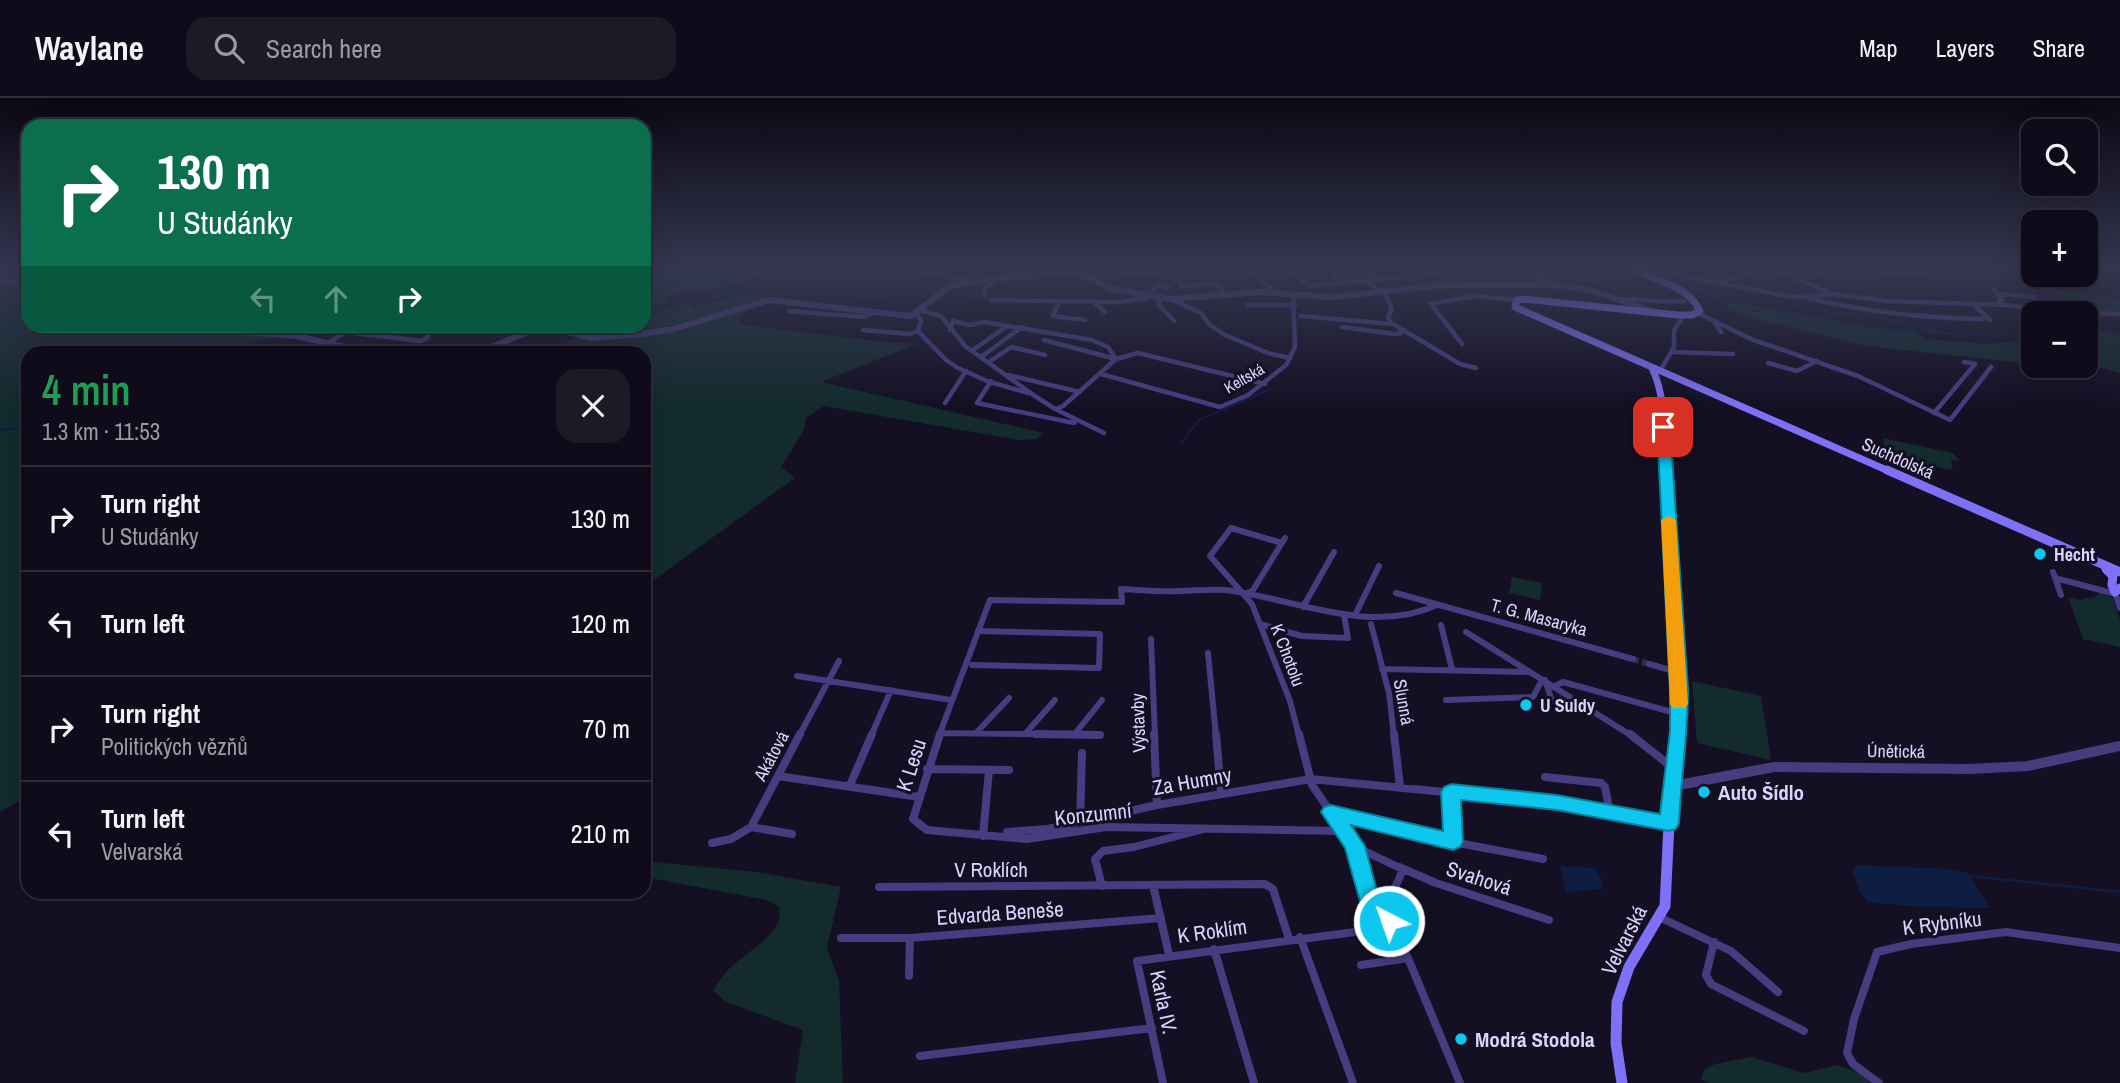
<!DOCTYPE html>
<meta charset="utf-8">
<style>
:root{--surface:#0f0b1a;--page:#1d1927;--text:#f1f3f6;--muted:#9b9ba2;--line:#2f2b39}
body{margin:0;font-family:"Archivo Narrow",sans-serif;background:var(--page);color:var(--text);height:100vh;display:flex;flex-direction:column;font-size:26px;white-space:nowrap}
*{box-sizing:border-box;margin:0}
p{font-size:23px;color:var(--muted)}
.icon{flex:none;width:38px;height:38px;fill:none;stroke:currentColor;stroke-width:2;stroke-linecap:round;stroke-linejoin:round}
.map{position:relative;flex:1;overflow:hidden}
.panel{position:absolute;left:21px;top:248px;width:630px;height:553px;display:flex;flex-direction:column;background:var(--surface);border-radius:21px;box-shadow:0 7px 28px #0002,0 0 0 2px var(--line)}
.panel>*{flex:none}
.guide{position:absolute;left:21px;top:21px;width:630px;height:214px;border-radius:21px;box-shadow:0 7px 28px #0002,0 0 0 2px var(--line);background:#0b6e4f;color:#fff;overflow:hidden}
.tools{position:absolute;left:2021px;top:21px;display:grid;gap:14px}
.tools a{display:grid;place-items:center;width:77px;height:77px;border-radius:14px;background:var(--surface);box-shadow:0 7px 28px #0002,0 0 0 2px var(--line);font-size:35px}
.pin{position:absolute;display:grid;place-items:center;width:60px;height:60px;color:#fff;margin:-30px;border-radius:14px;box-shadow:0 4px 10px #0006}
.me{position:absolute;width:77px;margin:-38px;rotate:319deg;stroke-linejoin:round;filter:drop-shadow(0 0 5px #0008)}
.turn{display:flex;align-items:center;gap:24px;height:147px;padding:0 21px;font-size:32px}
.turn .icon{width:91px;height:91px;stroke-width:2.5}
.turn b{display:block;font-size:49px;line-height:60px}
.lanes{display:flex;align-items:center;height:66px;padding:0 21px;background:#0003;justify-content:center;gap:35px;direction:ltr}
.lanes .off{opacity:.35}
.round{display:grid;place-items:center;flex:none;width:74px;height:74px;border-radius:21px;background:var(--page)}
.summary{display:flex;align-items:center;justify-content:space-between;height:119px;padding:0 21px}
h1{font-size:42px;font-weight:600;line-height:52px;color:#1e9e55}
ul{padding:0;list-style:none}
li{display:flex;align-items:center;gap:21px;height:105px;padding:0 21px;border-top:2px solid var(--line)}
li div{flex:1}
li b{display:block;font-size:26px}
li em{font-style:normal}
header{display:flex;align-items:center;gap:42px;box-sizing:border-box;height:98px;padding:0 35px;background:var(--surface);border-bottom:2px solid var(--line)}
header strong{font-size:33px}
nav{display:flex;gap:38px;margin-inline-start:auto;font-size:24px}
.search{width:490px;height:63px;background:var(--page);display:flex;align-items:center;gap:18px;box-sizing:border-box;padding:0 24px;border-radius:21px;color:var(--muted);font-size:26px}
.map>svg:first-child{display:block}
.green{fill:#132b2d}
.water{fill:#0e1e43}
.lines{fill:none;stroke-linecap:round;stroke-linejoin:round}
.stream-far1{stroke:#0e1e43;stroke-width:2}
.stream{stroke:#0e1e43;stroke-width:2.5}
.minor-tunnel{stroke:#322d44;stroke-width:6;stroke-dasharray:6 3.5;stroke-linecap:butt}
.minor-far2{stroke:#453d7f;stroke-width:4.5}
.minor-far1{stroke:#453d7f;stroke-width:6}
.minor{stroke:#453d7f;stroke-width:8}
.tertiary-far1{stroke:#453d7f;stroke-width:6}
.tertiary{stroke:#453d7f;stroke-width:10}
.secondary-far2{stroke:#7e70f7;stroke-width:7}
.secondary-far1{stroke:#7e70f7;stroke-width:9}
.secondary{stroke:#7e70f7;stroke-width:11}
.route{fill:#0dc7ef;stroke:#08819b;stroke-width:2}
.slow{fill:#f59e0b}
.poi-dot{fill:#0dc7ef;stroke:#140f23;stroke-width:2.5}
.labels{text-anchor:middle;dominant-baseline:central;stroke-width:6;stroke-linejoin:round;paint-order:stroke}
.far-street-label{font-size:16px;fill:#dcd4fd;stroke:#140f23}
.street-label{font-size:18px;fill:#dcd4fd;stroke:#140f23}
.poi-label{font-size:18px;font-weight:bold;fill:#dcd4fd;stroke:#140f23;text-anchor:start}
.near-street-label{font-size:21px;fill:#dcd4fd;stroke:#140f23}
.near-poi-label{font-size:21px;font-weight:bold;fill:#dcd4fd;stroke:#140f23;text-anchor:start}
</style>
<header>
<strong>Waylane</strong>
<div class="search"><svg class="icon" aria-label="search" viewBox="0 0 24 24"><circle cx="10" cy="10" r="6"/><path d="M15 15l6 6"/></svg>Search here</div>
<nav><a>Map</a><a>Layers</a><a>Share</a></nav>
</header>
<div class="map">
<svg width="2120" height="985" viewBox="0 0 2120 985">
<rect width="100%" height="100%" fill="#140f23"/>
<path class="green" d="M644 172H774L720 190 689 192 663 200 669 205 644 210Z
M0 186 28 187V190L14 198 28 202V224L20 227 85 230 88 228H295L290 235 253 245C256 256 271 256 279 252L286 255 28 256V698L0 714Z
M2057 193 2120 201V214L2062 215 2015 207 2055 203 2061 196Z
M765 196 740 218V226L892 245H919L821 284 1044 335 1036 341 1019 342 824 308 806 320 803 334 781 369 795 380 644 489V256H554L577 238 660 234 703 219 645 234 639 228H644V217L689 206 697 212 696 208 734 199Z
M1730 204 1881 230 1909 231 1926 241 1987 246 2033 243V266L1866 248 1742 218 1725 210Z
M2086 231 2120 237V275L2093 268 2086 263Z
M1883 340 1953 355 1960 363 1951 362 1953 372 1908 364 1907 360 1885 356Z
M1512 479 1542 485 1540 502 1509 495Z
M2100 495 2113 500 2120 522V549L2083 541 2068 499 2083 502V500H2093Z
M1692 583 1761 598 1771 662 1697 645Z
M644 763 756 774 841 789 827 850 839 883 843 985H795L803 932 726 904 713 892C718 885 723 877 730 870 745 854 786 836 779 809L767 802 644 779Z
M1751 959 1804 975 1837 967 1858 974 1872 985H1709L1701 981 1704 972 1715 966Z"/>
<path class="water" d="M1857 767 1951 771 1968 775 1990 810 1920 809 1868 804 1860 794 1852 772Z
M1560 768 1595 770 1601 780 1603 791 1566 794Z"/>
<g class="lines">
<path class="stream-far1" d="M1450 172 1478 178 1533 180
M792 173C835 173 876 189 919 192
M1542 181 1599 184
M1608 185 1665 189
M1681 189 1702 193 1746 211 1880 231 1997 238 2034 230
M1261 190 1284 193
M1380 190 1453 183 1475 178
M1144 194 1157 184 1168 181 1235 179 1286 172
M943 195 990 200
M1128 201 1139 197
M1793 208 1888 221 1937 233
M644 214 728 196 813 194 869 199 938 194
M0 225 14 231 47 230 52 237C116 231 183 230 243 256
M192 228 215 237 214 243
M2086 230 2120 236
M586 236 603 228
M540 256 578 239
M0 332 28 329
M1181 346 1199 322 1273 290"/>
<path class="stream" d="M1970 778 2120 794"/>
<path class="minor-tunnel" d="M1633 561 1649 566"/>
<path class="minor-far2" d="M912 172 968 182
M1248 172 1270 189 1272 195
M1330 172 1338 186
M1364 172 1374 180
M1650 172 1792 199 1834 196 1887 203 2006 207 2064 215
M1778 172 1832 196
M1818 172 1820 175
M1872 172 1922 176
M1291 174 1309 188 1437 176
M1021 179 1056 177
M1094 180 1175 172
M1365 182 1381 194
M1719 183 1743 178 1754 172
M1180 184 1181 188 1216 186 1226 197
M1550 186 1535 179 1553 172
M1994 192 2002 202 1998 204
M1384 193 1392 211 1388 219 1390 224 1460 266 1476 270
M1999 196 2035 199
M985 197 984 190 993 184
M1159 200V207L1174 223
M1808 200C1865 214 1924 220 1983 221
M1171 201 1201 215 1210 227 1225 237 1268 255 1290 260
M1621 201C1642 200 1663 206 1684 203
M991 202 1121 204 1146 200 1158 187 1168 189
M1059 204 1053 218 1085 222
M1094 204 1105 214
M1972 205 1990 222
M1247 207H1295
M920 212 941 218 965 248 1032 296 1055 311 1104 335
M789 213 865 219 874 214
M1698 215 1751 241 1858 278 1950 322 1991 269
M2086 215 2120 216
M917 216 921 223 918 233 946 262 958 270 987 283 1028 295
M1301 218 1392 226
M1717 224 1715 225 1721 234
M1342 229 1394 236 1401 235 1400 230
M863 232 910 236 918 233
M950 232 953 223 970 227 984 224 1092 242 1108 249 1116 261 1063 308 1055 311
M345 234 421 243 427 240 431 228H428
M1044 242 1116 261 1138 255 1265 286
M328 245 355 228
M1462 246 1431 206 1474 198 1517 202
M973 252 1007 228
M1673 254 1733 256
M981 259 1022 229
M989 264 1011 249 1045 257
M1768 265 1797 273 1817 263
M1660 273 1674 249V232L1682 220 1680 217
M1101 276 1220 309 1248 297 1286 267 1295 249 1293 197
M1008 277 1080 294
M991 283 977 305 1074 325 1076 323
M945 305 966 273
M1934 315 1975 266 1964 264"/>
<path class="minor-far1" d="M1282 445 1231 430 1210 458 1252 506 1290 603 1299 638
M2053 474 2061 497
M2055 480 2116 496
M2115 494 2120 510
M1248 495 1253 492 1285 440
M1396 495 1633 561
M1303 509 1334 454
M1355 517 1379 468
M1260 526 1302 538 1348 540 1344 517
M1371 526 1389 595 1394 638
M1441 527 1452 571
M1466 534 1632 638
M1151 541 1155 638
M1208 555 1216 638
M1649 566 1677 574
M972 567 1099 570 1100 536 978 533
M1382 571 1527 574
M797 578 951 602
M1553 589 1563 584 1679 616
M1446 602 1533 599 1541 584 1545 582 1552 603
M977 634 1009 600
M940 635 990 502 1122 504 1121 491C1141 492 1160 494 1180 493 1197 493 1216 490 1233 493 1300 503 1371 537 1437 507
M1025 636 1055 602
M1074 637 1102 602
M799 638 839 563
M871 638 891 592
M939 638 940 635 1100 637"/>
<path class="minor" d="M940 636 913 721 927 732 1027 741 1106 729 1344 733
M1036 636 1100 637
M1154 636 1157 707
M1216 636 1221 695
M1299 636 1312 687 1354 748 1366 796 1389 823 1408 860 1460 985
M1394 636 1400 689
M1630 636 1673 670
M927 671 1009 672
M778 678 919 699
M1545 679 1601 685 1605 689 1610 715
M850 687 872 636
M1451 694 1453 744
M1331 714 1453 744 1543 761
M1080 724 1082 655
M751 729 792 736
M1007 734 1048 731 1157 707 1311 681 1557 705 1669 725
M983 738 989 672
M712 745 731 741 751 729 800 636
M1354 748 1402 771C1399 791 1385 792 1389 822
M1399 769 1436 785 1549 822
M1153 787 1169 857
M1102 788 1095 761 1103 753 1134 749 1204 731
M879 789 1265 786 1273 791 1289 841
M1661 820 1731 853 1778 894
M1300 839 1353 985
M841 840H910L1161 820
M1714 844 1706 877 1711 886 1804 933
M1214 851 1254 985
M1361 867 1408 860
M909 878 910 840
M920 958 1152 930
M1163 985 1137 863 1370 832 1389 823
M1879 985 1853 966 1847 955 1854 921 1877 854 1911 846 2006 834 2120 850"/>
<path class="tertiary-far1" d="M1036 174 1084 177 1112 191 1171 201 1258 194 1333 199 1445 187H1556L1586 191 1656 214
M0 183 28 185
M208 228 231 233 296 238 377 256
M465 256 489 250 538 230H553L591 240 642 236 673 231 769 202 911 218 950 188 1038 174"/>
<path class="tertiary" d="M1671 685 1684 686 1774 669 1969 671 2028 668 2120 648"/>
<path class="secondary-far2" d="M1636 172C1658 184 1689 188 1700 213L1692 217H1678L1524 201 1517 202 1515 209 1891 374
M1652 270C1667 301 1664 340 1666 374"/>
<path class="secondary-far1" d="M1666 372 1679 591 1678 638
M1887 372 2120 474
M2106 471 2113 478 2112 487 2115 494 2120 490"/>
<path class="secondary" d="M1622 985 1616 945 1617 904 1629 869 1665 808 1671 685 1679 636"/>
</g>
<linearGradient id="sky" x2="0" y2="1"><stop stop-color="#0b0813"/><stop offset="0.55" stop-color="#343750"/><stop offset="1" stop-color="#343750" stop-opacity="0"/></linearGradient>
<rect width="2120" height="310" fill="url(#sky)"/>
<path class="route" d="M1663 325 1670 329 1688 591C1688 636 1681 680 1679 725L1676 731 1669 733 1557 712 1461 702 1463 744 1460 749 1453 752 1351 727 1365 748 1378 797 1400 823 1397 830 1389 832 1382 830 1361 807 1345 750 1321 714 1324 709 1331 707 1443 733 1441 694 1444 689 1451 686 1557 697 1660 716 1670 633V591L1657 329Z"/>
<path class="slow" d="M1669 418 1676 422 1688 606 1685 610H1673L1670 606 1661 422Z"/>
<g class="poi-dot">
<circle cx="2040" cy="456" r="7"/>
<circle cx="1526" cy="607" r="7"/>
<circle cx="1704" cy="694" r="7"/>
<circle cx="1461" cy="941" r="7"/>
</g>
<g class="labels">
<g class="far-street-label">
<text transform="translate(1244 280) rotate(-30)">Keltská</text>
</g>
<g class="street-label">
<text transform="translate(1898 360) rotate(24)">Suchdolská</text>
<text transform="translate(1539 519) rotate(15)">T. G. Masaryka</text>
<text transform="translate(1288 557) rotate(69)">K Chotolu</text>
<text transform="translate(1404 604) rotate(80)">Slunná</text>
<text transform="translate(1138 625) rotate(-92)">Výstavby</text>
<text transform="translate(1896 653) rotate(1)">Únětická</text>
<text transform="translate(771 658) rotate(-62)">Akátová</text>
</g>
<g class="poi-label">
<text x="2054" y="456">Hecht</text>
<text x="1540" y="607">U Suldy</text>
</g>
<g class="near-street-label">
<text transform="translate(911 667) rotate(-72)">K Lesu</text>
<text transform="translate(1192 683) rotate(-10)">Za Humny</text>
<text transform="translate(1093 716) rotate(-6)">Konzumní</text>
<text x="991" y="771">V Roklích</text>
<text transform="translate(1479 780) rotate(18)">Svahová</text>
<text transform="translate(1000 815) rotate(-4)">Edvarda Beneše</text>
<text transform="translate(1942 825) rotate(-7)">K Rybníku</text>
<text transform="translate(1212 833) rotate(-8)">K Roklím</text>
<text transform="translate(1624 842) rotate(-63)">Velvarská</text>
<text transform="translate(1164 904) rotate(78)">Karla IV.</text>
</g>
<g class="near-poi-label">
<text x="1718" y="694">Auto Šídlo</text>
<text x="1475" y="941">Modrá Stodola</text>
</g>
</g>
</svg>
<div class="tools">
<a><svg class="icon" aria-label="search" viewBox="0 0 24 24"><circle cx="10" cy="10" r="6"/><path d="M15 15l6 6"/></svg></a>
<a>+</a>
<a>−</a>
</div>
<div class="pin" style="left:1663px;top:329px;background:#d93025"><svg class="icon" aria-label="arrive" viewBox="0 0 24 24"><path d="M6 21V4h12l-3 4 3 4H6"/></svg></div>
<svg class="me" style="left:1389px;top:823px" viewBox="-20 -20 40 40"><circle r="17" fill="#0dc7ef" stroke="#fff" stroke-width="3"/><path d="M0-11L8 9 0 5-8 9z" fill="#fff"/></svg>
<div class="guide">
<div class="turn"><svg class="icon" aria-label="right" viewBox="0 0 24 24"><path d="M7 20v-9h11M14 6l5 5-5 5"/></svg><div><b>130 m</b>U Studánky</div></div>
<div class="lanes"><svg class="icon off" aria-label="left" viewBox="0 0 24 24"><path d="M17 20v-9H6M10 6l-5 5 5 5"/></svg><svg class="icon off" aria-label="ahead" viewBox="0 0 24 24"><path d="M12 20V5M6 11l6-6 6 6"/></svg><svg class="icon" aria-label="right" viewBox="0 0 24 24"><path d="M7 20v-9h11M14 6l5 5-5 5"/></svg></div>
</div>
<section class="panel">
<div class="summary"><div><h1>4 min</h1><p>1.3 km · 11:53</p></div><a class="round"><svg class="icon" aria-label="close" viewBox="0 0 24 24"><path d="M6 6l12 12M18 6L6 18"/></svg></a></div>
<ul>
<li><svg class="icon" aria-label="right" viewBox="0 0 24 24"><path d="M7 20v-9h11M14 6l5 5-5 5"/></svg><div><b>Turn right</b><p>U Studánky</p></div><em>130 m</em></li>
<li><svg class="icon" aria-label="left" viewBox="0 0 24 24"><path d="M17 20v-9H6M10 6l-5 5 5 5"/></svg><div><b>Turn left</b></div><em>120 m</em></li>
<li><svg class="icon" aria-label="right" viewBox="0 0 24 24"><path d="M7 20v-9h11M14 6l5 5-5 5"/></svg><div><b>Turn right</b><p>Politických vězňů</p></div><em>70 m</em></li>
<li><svg class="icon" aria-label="left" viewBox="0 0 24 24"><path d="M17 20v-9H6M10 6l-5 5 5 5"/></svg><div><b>Turn left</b><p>Velvarská</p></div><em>210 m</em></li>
</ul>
</section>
</div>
